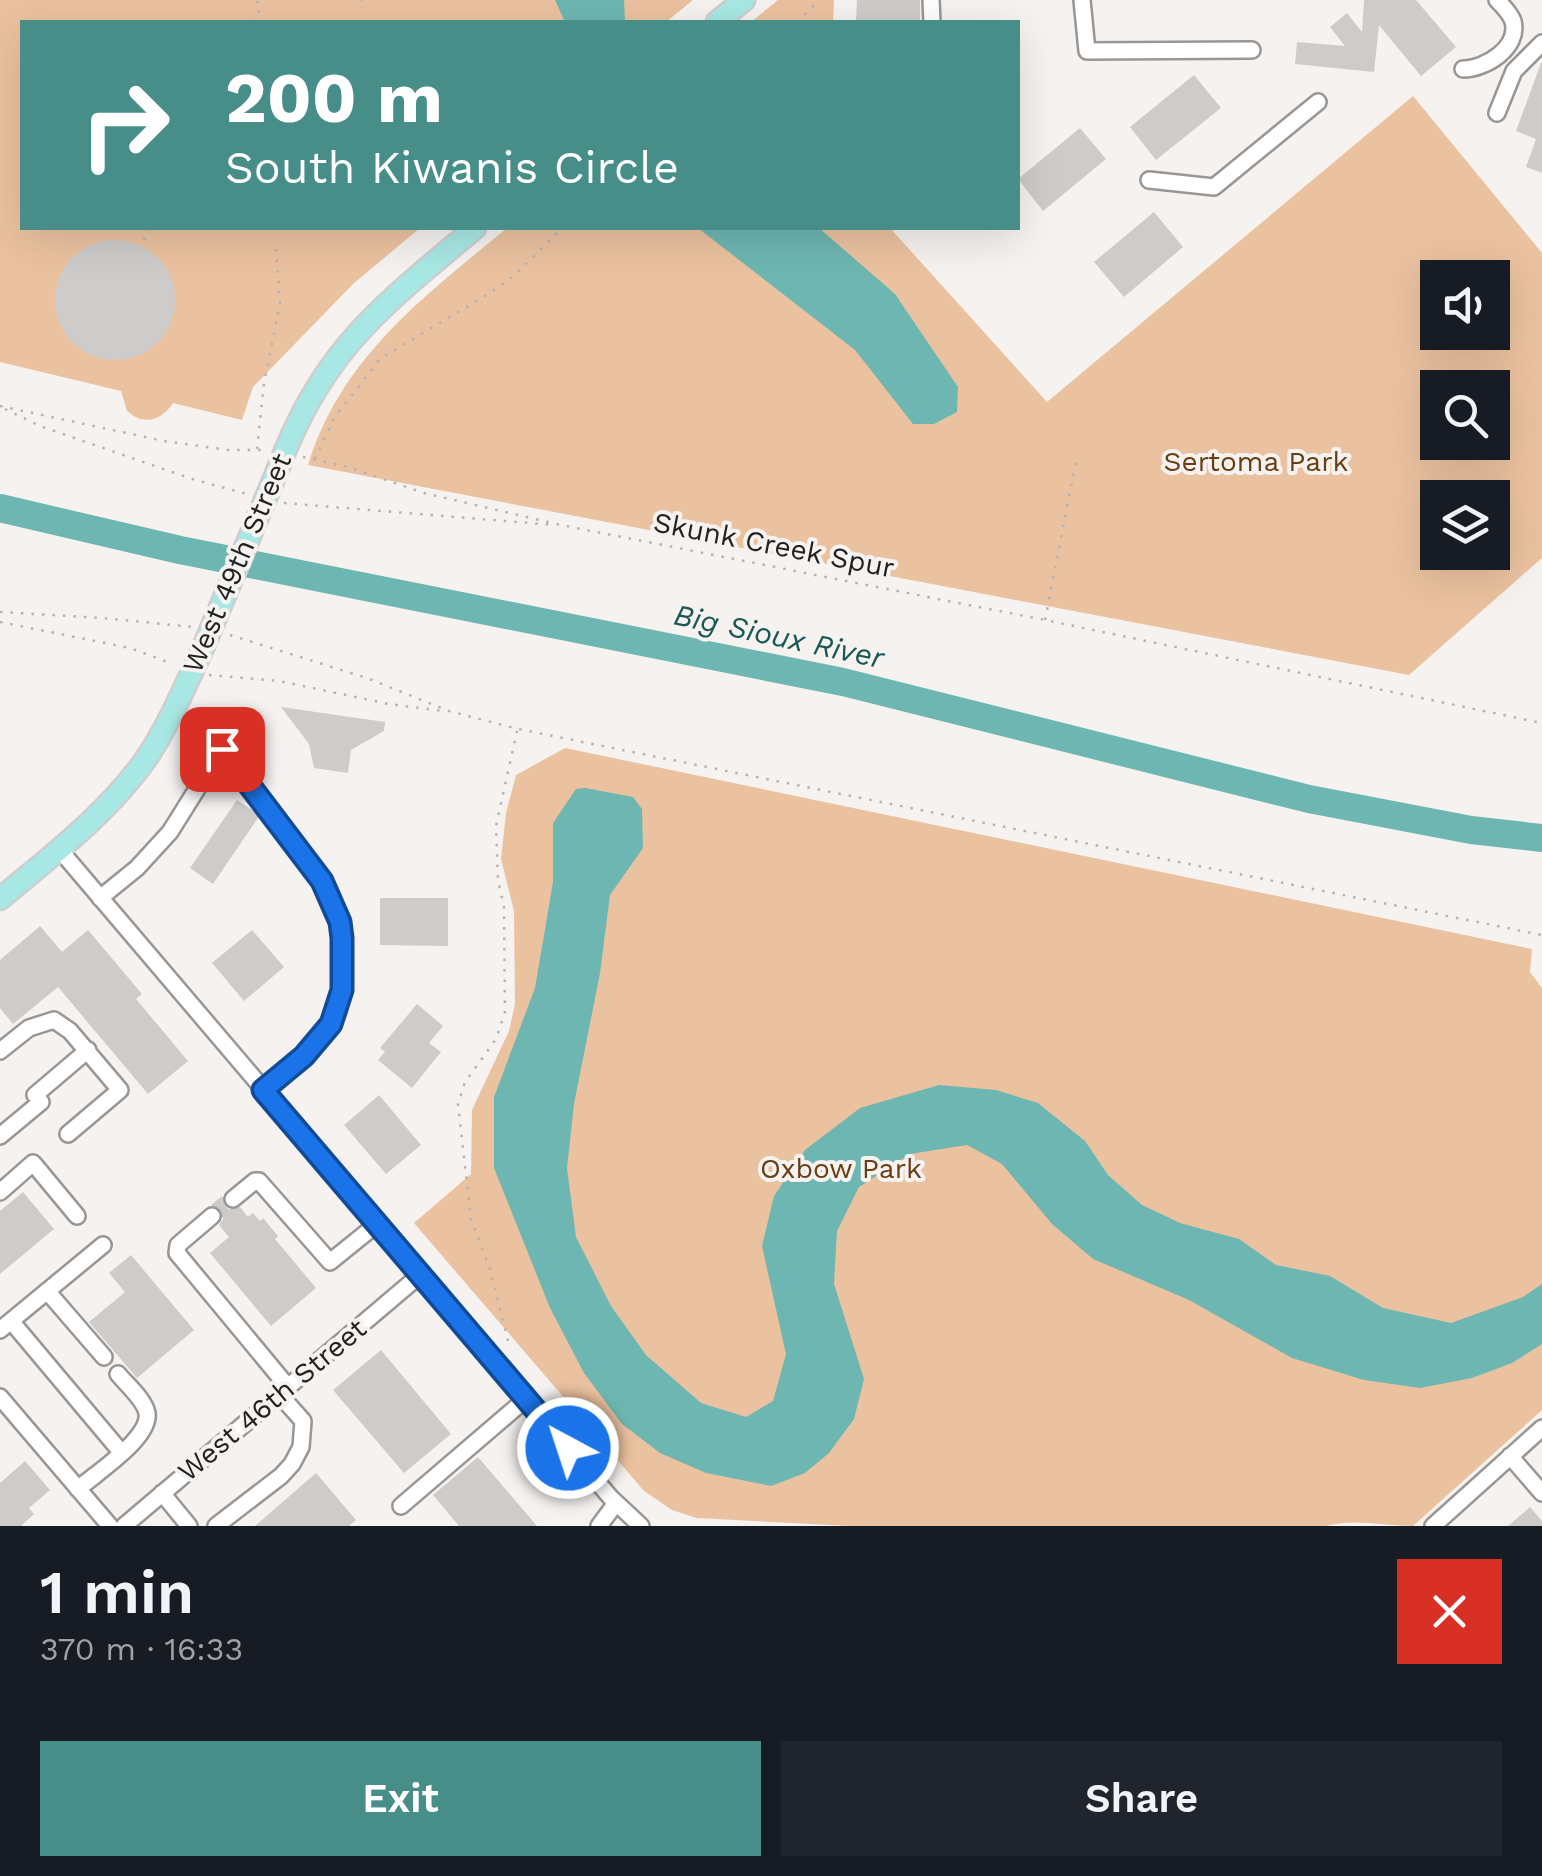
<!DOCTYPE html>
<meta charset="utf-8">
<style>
:root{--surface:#171b24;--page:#20242c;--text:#f1f3f6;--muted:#9ea1a6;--accent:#478e89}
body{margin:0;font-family:"Work Sans",sans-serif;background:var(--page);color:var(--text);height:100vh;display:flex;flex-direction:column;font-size:38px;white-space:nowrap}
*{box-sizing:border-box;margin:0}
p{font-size:32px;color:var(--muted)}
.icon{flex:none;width:55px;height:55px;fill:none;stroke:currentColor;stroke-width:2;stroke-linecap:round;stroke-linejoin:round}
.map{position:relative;height:1526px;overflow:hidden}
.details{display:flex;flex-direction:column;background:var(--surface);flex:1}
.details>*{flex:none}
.hud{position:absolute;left:20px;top:20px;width:1000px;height:210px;border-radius:0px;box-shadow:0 10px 40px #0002;background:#478e89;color:#fff;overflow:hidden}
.buttons{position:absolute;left:1420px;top:260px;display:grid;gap:20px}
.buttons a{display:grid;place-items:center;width:90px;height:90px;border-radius:0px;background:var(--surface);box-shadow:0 10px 40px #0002;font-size:50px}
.pin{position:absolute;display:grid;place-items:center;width:85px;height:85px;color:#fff;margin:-42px;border-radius:20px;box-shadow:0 5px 15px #0006}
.me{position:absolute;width:110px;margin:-55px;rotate:320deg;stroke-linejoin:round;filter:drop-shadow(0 0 8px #0008)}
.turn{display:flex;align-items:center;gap:35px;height:210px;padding:0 40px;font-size:45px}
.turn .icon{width:130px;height:130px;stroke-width:2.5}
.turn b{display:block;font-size:70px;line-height:85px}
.round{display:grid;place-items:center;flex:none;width:105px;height:105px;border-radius:0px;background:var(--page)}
.overview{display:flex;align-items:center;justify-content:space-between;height:170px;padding:0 40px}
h1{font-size:60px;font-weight:600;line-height:75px}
.primary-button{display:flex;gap:20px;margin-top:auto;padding:20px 40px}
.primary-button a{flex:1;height:115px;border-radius:0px;background:var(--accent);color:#fff;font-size:40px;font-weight:600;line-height:115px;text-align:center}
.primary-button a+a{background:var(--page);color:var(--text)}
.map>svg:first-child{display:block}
.green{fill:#ebc2a0;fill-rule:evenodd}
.water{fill:#6eb6b1}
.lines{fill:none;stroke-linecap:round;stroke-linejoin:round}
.river{stroke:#6eb6b1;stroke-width:28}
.building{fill:#ceccca}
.minor-tunnel{stroke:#cbc8c7;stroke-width:15;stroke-dasharray:15 8;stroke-linecap:butt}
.minor-casing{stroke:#999694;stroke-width:20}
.major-casing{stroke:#cecece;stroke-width:25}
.path{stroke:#b5b3b1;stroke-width:2.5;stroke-dasharray:2.5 8;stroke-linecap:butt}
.minor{stroke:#fff;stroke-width:15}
.major{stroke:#a8e8e4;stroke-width:20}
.major-bridge-casing{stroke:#cecece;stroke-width:25;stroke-linecap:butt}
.major-bridge{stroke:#a8e8e4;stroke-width:20}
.route-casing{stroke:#114b97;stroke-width:25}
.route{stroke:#1a73e8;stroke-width:18}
.labels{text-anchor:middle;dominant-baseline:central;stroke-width:8;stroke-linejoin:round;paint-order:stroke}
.park-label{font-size:28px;fill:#693e12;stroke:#f5f2f0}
.street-label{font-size:28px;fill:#222121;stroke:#f5f2f0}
.water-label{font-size:30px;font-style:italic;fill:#1a5855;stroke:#f5f2f0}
</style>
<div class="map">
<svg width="1542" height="1526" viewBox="0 0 1542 1526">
<rect width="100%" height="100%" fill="#f5f2f0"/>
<path class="green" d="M0 0H693L666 22H22V228H420L353 284 253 387 242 420 173 403C161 421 144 426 127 411L121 391 0 362Z
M778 0H834L833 22H751Z
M1413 96 1542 253V558L1409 675 308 465C342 356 424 297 507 228H890L1047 402ZM1438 278H1492V332H1438ZM1438 388H1492V442H1438ZM1438 498H1492V552H1438Z
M565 748 1532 949 1530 972 1542 988V1410L1413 1526C1383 1526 1355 1518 1326 1526H850L696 1518 672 1510 644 1491 414 1223 471 1174 472 1110 509 1031 515 1004 514 911 501 859 506 813 516 775Z"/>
<path class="water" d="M555 0H624L625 22H565Z
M698 228H819L895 294 958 387 957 412 934 424H913L855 350Z
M585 788 633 797 642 809 643 848 610 895 600 973 574 1104 567 1168 576 1237 611 1306 646 1355 701 1403 746 1417 773 1401 786 1354 762 1246 774 1196 805 1150 860 1108 939 1085 996 1090 1038 1103 1085 1141 1108 1175 1142 1205 1180 1223 1239 1239 1276 1265 1330 1276 1383 1308 1451 1323 1523 1297 1542 1284V1344L1512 1363 1472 1378 1420 1388 1364 1380 1292 1358 1189 1300 1093 1259 1052 1224 1002 1164 967 1145 910 1154 859 1187 837 1231 834 1284 864 1379 854 1419 829 1453 805 1473 771 1486 706 1473 660 1453 622 1424 584 1373 550 1308 494 1168V1097L535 988 553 882V823L576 789Z"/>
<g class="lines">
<path class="river" d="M0 508 180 550 843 682 1309 799 1471 830 1542 838"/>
</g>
<path class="building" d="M857 0H920V22H856Z
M1364 0H1416L1456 47 1421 76 1379 25 1374 72 1295 64 1297 42 1345 46 1330 27 1347 13 1362 32Z
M1541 63H1542V173L1526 167 1536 139 1516 131Z
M1194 75 1221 108 1156 160 1130 127Z
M1080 128 1106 159 1043 211 1018 179Z
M1154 212 1183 247 1124 297 1094 262Z
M55 300a60 60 0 1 1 120 0a60 60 0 1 1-120 0Z
M281 707 385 722 384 731 351 750 348 773 314 768 309 744Z
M237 800 260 815 213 884 190 868Z
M380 898H448V946L380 945Z
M40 926 62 952 88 930 142 994 136 999 188 1061 148 1094 58 987 13 1024 0 1008V960Z
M252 930 284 967 244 1001 212 963Z
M417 1004 443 1026 429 1043 441 1052 412 1088 378 1060 385 1052 380 1048Z
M379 1095 421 1145 386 1174 344 1125Z
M23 1192 54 1229 0 1274V1211Z
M222 1196 228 1209 240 1207 248 1217 253 1213 260 1221 263 1218 278 1236 275 1239 316 1288 271 1326 210 1253 229 1237 219 1225 223 1219 221 1210 211 1205Z
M131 1255 194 1330 137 1378 89 1322 125 1292 109 1273Z
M381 1350 451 1434 404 1473 333 1390Z
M478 1457 537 1526H459L433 1495Z
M25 1461 50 1490 29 1508 34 1514 21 1526H0V1483Z
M316 1473 356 1520 349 1526H255Z
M1530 1507 1542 1521V1526H1508Z"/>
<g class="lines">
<path class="minor-tunnel" d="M212 1216 233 1199"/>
<g class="minor-casing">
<path id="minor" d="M931 0 932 22
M1082 0 1087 51 1252 50
M1463 69C1485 69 1520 48 1513 21 1510 13 1503 6 1497 0
M1497 113 1514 71 1542 43
M1149 180 1214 187 1318 102
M59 849 611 1498 641 1526
M100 898 137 868 170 832 222 749 227 751 322 881 339 921 342 939V990L331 1024 303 1056 263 1090
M0 1051 29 1028 54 1020 70 1031 120 1090 68 1134
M35 1095 88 1050
M0 1136 41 1102
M0 1192 33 1163 77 1216
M233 1199 255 1181H259L330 1262 377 1224
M212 1216 178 1245 177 1253 288 1387
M47 1291 104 1357
M11 1321 121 1452
M0 1330 103 1245
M0 1397 110 1526
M1510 1456 1542 1493
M78 1489C96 1473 151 1438 147 1413 144 1399 127 1385 118 1374
M162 1493 189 1526
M401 1506 526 1399
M124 1526 420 1275
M216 1526 281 1476 292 1464 301 1447 303 1421 279 1394
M599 1526 616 1503
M1433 1526 1542 1428"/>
</g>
<g class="major-casing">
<path id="major" d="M717 22 744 0
M278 469C322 350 381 307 475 228
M0 899C51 856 106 815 146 759 169 725 185 686 203 648"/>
</g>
<path class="path" d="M361 1 362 0
M253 22 260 9 257 0
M797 22 819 0
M144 240 150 228
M0 406 164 441 228 450H265
M5 409 40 426 192 479 247 494
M257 449 264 383 280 304 276 248
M303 457 348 467 424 493 561 525 1045 620 1542 723
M315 459 334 418 380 359 488 294 515 275 562 228
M284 503 554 525
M0 612 103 618 193 627
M1045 620 1077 456
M0 622 130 648 173 664
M230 635 367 678 449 711 518 729 1542 935
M209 675 279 681 389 704 443 711
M508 1341 490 1269 471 1219 458 1104 465 1082 496 1039 505 1012 504 907 498 880 496 826 517 731"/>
<use href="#minor" class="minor"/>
<use href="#major" class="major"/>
<g class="major-bridge-casing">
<path id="major-bridge" d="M203 648 278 469"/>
</g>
<use href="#major-bridge" class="major-bridge"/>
</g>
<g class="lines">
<g class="route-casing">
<path id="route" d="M222 749 322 881 340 922 342 938V990L331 1024 304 1056 263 1090 568 1448"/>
</g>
<use href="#route" class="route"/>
</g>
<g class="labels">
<g class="park-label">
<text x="1256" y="461">Sertoma Park</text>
<text x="841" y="1168">Oxbow Park</text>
</g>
<g class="street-label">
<text transform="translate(774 545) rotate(11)">Skunk Creek Spur</text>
<text transform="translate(237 563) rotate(-67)">West 49th Street</text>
<text transform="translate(272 1400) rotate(-40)">West 46th Street</text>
</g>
<g class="water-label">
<text transform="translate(779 636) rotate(12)">Big Sioux River</text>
</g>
</g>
</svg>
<div class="buttons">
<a><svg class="icon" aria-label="sound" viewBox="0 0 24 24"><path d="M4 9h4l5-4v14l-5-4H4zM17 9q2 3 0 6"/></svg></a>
<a><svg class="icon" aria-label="search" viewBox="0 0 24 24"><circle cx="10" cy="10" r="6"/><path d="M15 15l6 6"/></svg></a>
<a><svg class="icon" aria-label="layers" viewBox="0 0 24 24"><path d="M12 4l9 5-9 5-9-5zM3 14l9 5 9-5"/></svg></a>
</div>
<div class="pin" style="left:222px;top:749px;background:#d93025"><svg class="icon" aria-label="arrive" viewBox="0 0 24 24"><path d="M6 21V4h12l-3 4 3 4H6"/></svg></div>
<svg class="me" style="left:568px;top:1448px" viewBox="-20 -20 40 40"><circle r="17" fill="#1a73e8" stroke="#fff" stroke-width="3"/><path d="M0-11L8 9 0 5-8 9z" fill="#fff"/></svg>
<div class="hud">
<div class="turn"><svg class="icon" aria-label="right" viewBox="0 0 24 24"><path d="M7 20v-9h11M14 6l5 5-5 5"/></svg><div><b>200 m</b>South Kiwanis Circle</div></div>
</div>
</div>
<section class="details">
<div class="overview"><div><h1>1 min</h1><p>370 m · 16:33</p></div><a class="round" style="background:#d93025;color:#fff"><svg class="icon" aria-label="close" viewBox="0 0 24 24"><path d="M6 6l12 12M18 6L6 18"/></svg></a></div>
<div class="primary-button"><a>Exit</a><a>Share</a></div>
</section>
